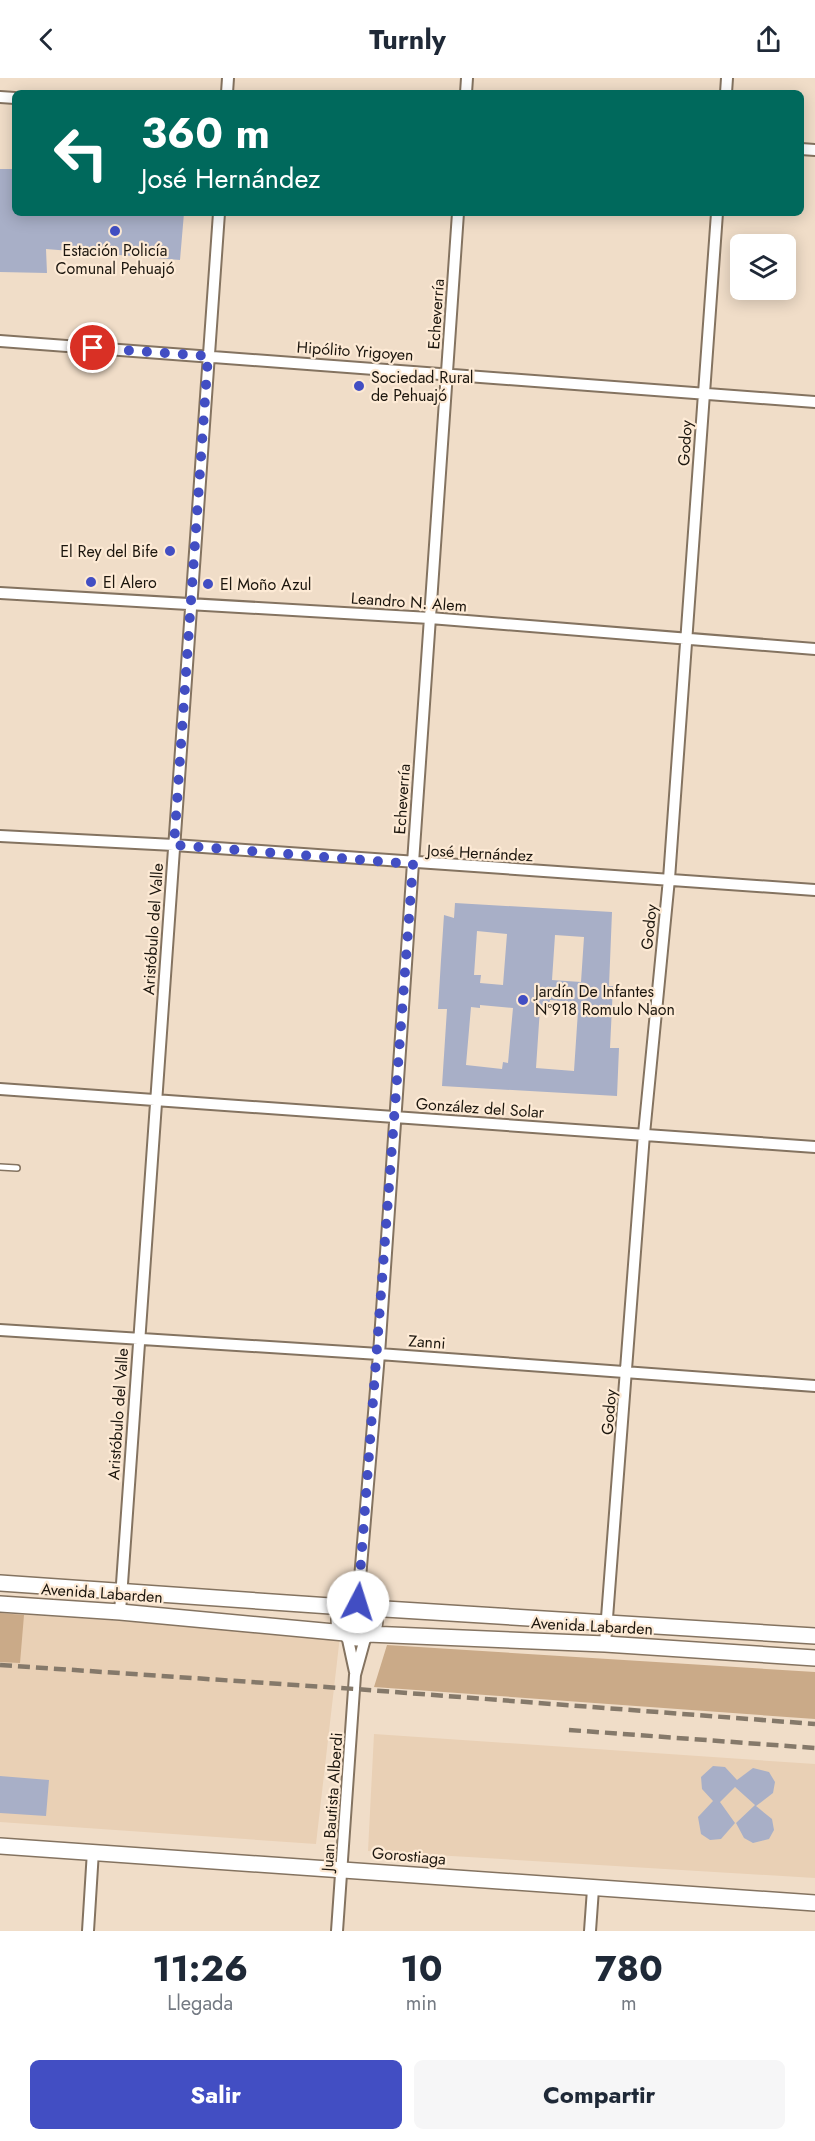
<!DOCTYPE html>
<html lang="es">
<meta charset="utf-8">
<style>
:root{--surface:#fff;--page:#f6f6f7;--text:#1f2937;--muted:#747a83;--accent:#424ec3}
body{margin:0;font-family:Jost,sans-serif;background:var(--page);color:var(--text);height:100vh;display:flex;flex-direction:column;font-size:22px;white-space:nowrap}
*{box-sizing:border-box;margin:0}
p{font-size:20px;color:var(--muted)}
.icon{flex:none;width:33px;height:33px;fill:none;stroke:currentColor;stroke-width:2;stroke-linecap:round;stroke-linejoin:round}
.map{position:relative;height:1853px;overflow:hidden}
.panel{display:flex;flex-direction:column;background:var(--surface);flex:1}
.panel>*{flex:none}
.guide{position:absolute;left:12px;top:12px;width:792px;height:126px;border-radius:9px;box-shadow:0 3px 15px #0003;background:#00695c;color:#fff;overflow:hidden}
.controls{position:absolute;left:730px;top:156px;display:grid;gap:12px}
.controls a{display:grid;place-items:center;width:66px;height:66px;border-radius:9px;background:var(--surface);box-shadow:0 3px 15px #0003;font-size:30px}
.pin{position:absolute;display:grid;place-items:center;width:51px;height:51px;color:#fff;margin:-26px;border:3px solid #fff;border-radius:50%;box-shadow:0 2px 6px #0007}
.me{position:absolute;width:66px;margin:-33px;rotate:5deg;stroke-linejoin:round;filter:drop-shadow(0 0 4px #0008)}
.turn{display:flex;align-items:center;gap:21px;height:126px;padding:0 30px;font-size:27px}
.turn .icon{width:78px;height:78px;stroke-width:2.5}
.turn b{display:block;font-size:42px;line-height:51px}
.eta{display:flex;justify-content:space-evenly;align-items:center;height:102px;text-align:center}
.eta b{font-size:36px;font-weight:700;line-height:42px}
.cta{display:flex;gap:12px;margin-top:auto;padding:12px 30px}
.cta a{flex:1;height:69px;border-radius:9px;background:var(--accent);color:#fff;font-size:24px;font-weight:700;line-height:69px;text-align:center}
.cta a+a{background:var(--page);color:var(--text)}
header{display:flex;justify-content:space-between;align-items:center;height:78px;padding:0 30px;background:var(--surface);font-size:27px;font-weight:700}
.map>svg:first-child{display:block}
.built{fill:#e9d0b5}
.green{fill:#caaa88}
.building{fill:#a8afc7;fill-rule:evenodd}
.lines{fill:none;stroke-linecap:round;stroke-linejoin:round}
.lane-casing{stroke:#847360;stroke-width:8}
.street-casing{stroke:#847360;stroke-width:14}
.secondary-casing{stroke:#847360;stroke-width:18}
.lane{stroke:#fff;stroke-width:5}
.street{stroke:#fff;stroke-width:10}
.secondary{stroke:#fff;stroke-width:15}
.rail{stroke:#85796a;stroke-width:4.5;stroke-dasharray:12 6;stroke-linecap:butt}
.route{stroke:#424ec3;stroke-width:10;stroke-dasharray:0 18}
.poi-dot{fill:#424ec3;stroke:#fdead5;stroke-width:2}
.labels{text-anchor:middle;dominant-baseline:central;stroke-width:4.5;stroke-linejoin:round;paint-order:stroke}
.poi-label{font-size:16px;fill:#1c160e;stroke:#fdead5;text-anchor:start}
.street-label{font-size:16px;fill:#1c160e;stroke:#fdead5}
</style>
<header><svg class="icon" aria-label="back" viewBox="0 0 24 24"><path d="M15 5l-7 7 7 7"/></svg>Turnly<svg class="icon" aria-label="share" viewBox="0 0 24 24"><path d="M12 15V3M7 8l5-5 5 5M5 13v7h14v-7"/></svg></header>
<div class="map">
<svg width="815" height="1853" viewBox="0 0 815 1853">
<rect width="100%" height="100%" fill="#f0ddc8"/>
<path class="built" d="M0 1535 340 1558 316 1766 0 1744Z
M374 1656 815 1686V1800L368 1773Z"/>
<path class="green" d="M0 1535 24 1537 20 1585 0 1584Z
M387 1567 815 1594V1641L374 1609Z"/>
<path class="building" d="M0 91H15V135H184L180 182 46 171 47 195 0 194Z
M455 825 612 834 609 908H613L610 970H619L617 1018 442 1008 447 931H438L441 882 444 837 454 840ZM477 853 507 856 503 907 480 905 481 897H474ZM555 857 584 859 581 904 552 902ZM550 922 573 924 572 933H578L574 993 536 990 540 930 549 931ZM480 927 513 930 508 985 503 984 502 991 466 987 471 929 480 930Z
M713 1688 725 1689 737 1702 753 1690 769 1694 775 1704 773 1715 756 1728 772 1741 774 1752 769 1761 753 1765 744 1760 736 1745 755 1727 735 1709 720 1724 735 1745 721 1761 710 1762 701 1756 698 1739 713 1723 702 1711 701 1699Z
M0 1698 49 1702 46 1738 0 1735Z"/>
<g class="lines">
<g class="lane-casing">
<path id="lane" d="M0 1089 17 1090"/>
</g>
<g class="street-casing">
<path id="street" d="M227 15 228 0
M466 15 467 0
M726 15 727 0
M0 19 15 20
M801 71 815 72
M0 263 815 324
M0 515 430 540 815 571
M0 758 174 767 815 812
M0 1011 815 1069
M0 1252 379 1276 815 1308
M358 1524 379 1276 458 135
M120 1534 219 135
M347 1557 355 1594
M605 1566 644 1056 669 801 717 135
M88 1853 93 1773
M337 1853 355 1597 366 1557
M590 1853 593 1811"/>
</g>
<g class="secondary-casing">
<path id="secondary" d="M0 1505 345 1529
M339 1542a18 18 0 1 1 36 0a18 18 0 1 1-36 0Z
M0 1526 120 1534 345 1555
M369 1530 815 1558
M368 1556 605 1566 815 1580
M0 1768 815 1825"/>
</g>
<use href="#lane" class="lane"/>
<use href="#street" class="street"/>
<use href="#secondary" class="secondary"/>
<path class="rail" d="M0 1587 355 1611 815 1646
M569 1652 815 1670"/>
</g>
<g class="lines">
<path class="route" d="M93 270 208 278 174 767 413 786 358 1524"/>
</g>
<g class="poi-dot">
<circle cx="115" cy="153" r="6"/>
<circle cx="359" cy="308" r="6"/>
<circle cx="170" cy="473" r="6"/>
<circle cx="91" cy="504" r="6"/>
<circle cx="208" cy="506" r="6"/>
<circle cx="523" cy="922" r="6"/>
</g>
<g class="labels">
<g class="poi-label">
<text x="115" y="172" text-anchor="middle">Estación Policía<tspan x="115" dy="18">Comunal Pehuajó</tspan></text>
<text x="371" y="299">Sociedad Rural<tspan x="371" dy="18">de Pehuajó</tspan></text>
<text x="158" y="473" text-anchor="end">El Rey del Bife</text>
<text x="103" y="504">El Alero</text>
<text x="220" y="506">El Moño Azul</text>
<text x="535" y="913">Jardín De Infantes<tspan x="535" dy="18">Nº918 Romulo Naon</tspan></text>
</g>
<g class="street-label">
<text transform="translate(436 236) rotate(-86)">Echeverría</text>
<text transform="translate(355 273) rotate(4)">Hipólito Yrigoyen</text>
<text transform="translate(685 365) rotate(-86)">Godoy</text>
<text transform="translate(409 524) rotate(4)">Leandro N. Alem</text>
<text transform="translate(402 721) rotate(-86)">Echeverría</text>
<text transform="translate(480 775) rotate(3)">José Hernández</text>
<text transform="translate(649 849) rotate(-84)">Godoy</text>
<text transform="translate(153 851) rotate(-86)">Aristóbulo del Valle</text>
<text transform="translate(480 1030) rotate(4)">González del Solar</text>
<text transform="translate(427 1264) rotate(4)">Zanni</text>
<text transform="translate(609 1334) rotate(-85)">Godoy</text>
<text transform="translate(118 1336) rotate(-86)">Aristóbulo del Valle</text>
<text transform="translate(102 1515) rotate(4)">Avenida Labarden</text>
<text transform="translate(592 1548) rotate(3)">Avenida Labarden</text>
<text transform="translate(332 1724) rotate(-86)">Juan Bautista Alberdi</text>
<text transform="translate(409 1778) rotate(5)">Gorostiaga</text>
</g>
</g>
</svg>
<div class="controls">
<a><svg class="icon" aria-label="layers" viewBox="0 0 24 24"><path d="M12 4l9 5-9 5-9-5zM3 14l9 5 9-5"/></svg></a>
</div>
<div class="pin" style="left:93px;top:270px;background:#d93025"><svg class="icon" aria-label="arrive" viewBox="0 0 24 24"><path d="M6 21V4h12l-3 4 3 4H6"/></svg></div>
<svg class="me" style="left:358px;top:1524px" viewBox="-20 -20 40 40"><circle r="19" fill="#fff"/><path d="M0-13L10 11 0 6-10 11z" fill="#424ec3"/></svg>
<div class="guide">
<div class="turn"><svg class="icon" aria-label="left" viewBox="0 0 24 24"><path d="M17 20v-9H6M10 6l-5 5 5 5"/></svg><div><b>360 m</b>José Hernández</div></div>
</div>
</div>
<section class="panel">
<div class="eta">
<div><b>11:26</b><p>Llegada</p></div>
<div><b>10</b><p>min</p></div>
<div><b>780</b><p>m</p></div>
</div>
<div class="cta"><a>Salir</a><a>Compartir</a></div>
</section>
